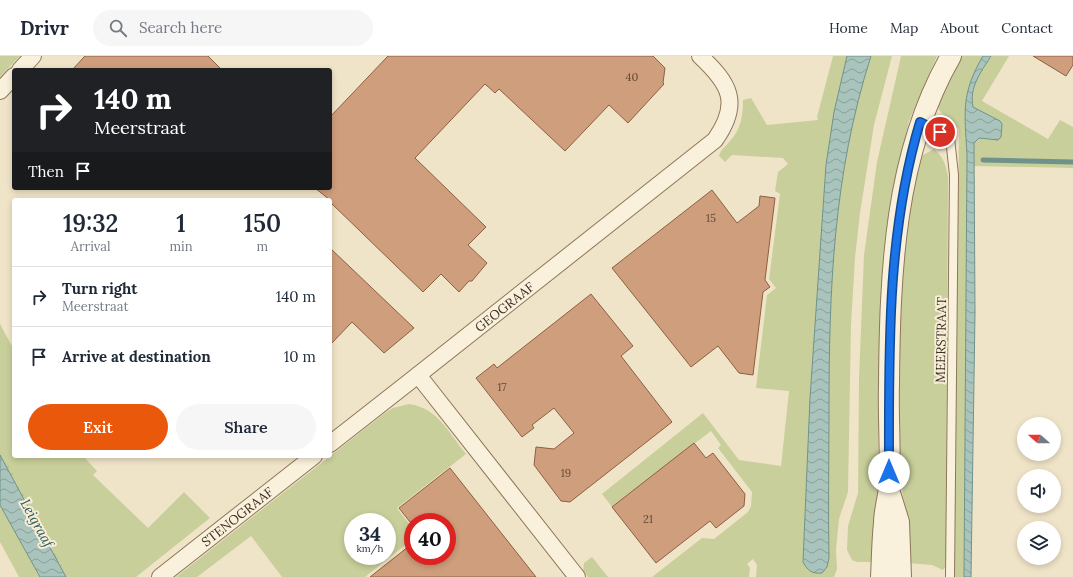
<!DOCTYPE html>
<style>
:root{--surface:#fff;--page:#f6f6f7;--text:#1f2937;--muted:#747a83;--line:#e0e1e3;--accent:#ea580c}
body{margin:0;font-family:Lora,serif;background:var(--page);color:var(--text);height:100vh;display:flex;flex-direction:column;font-size:15px;white-space:nowrap}
*{box-sizing:border-box;margin:0}
p{font-size:13px;color:var(--muted)}
.icon{flex:none;width:22px;height:22px;fill:none;stroke:currentColor;stroke-width:2;stroke-linecap:round;stroke-linejoin:round}
.map{position:relative;flex:1;overflow:hidden}
.sheet{position:absolute;left:12px;top:142px;width:320px;height:260px;display:flex;flex-direction:column;background:var(--surface);border-radius:4px;box-shadow:0 2px 6px #0003}
.sheet>*{flex:none}
.top-card{position:absolute;left:12px;top:12px;width:320px;height:122px;border-radius:4px;box-shadow:0 2px 6px #0003;background:#202124;color:#fff;overflow:hidden}
.needle{width:26px;rotate:291deg}
.tools{position:absolute;left:1017px;top:361px;display:grid;gap:8px}
.tools a{display:grid;place-items:center;width:44px;height:44px;border-radius:50%;background:var(--surface);box-shadow:0 2px 6px #0003;font-size:20px}
.speed{position:absolute;left:344px;top:457px;display:flex;gap:8px;font-size:20px;font-weight:700;text-align:center}
.speed>*{display:grid;place-content:center;width:52px;height:52px;border-radius:50%;background:var(--surface);box-shadow:0 2px 6px #0003;line-height:1}
.speed small{font-size:10px;font-weight:400}
.speed .limit{border:6px solid #d22;background:#fff;color:#111}
.pin{position:absolute;display:grid;place-items:center;width:34px;height:34px;color:#fff;margin:-17px;border:2px solid #fff;border-radius:50%;box-shadow:0 1px 4px #0007}
.me{position:absolute;width:44px;margin:-22px;rotate:0deg;stroke-linejoin:round;filter:drop-shadow(0 0 3px #0008)}
.turn{display:flex;align-items:center;gap:14px;height:84px;padding:0 16px;font-size:18px}
.turn .icon{width:52px;height:52px;stroke-width:2.5}
.turn b{display:block;font-size:28px;line-height:34px}
.then{display:flex;align-items:center;height:38px;padding:0 16px;background:#0003;gap:8px;font-size:15px}
.eta{display:flex;justify-content:space-evenly;align-items:center;height:68px;text-align:center}
.eta b{font-size:24px;font-weight:600;line-height:28px}
.button{display:flex;gap:8px;margin-top:auto;padding:8px 16px}
.button a{flex:1;height:46px;border-radius:24px;background:var(--accent);color:#fff;font-size:16px;font-weight:600;line-height:46px;text-align:center}
.button a+a{background:var(--page);color:var(--text)}
ul{padding:0;list-style:none}
li{display:flex;align-items:center;gap:12px;height:60px;padding:0 16px;border-top:1px solid var(--line)}
li div{flex:1}
li b{display:block;font-size:15px}
li em{font-style:normal}
header{display:flex;align-items:center;gap:24px;box-sizing:border-box;height:56px;padding:0 20px;background:var(--surface);border-bottom:1px solid var(--line)}
header strong{font-size:19px}
nav{display:flex;gap:22px;margin-inline-start:auto;font-size:14px}
.search{width:280px;height:36px;background:var(--page);display:flex;align-items:center;gap:10px;box-sizing:border-box;padding:0 14px;border-radius:22px;color:var(--muted);font-size:15px}
.map>svg:first-child{display:block}
.green{fill:#c9cf9b;fill-rule:evenodd}
.wetland{fill:url(#wetland-marsh)}
.water{fill:url(#water-waves);stroke:#6f938a}
.lines{fill:none;stroke-linecap:round;stroke-linejoin:round}
.stream{stroke:#6f938a;stroke-width:5}
.building{fill:#cf9f7d;stroke:#8d5f41}
.service-casing{stroke:#8d765c;stroke-width:10}
.minor-casing{stroke:#8d765c;stroke-width:18}
.tertiary-casing{stroke:#8d765c;stroke-width:22}
.service{stroke:#faf1dc;stroke-width:8}
.minor{stroke:#faf1dc;stroke-width:16}
.tertiary{stroke:#faf1dc;stroke-width:20}
.route-casing{stroke:#114b97;stroke-width:10}
.route{stroke:#1a73e8;stroke-width:7}
.labels{text-anchor:middle;dominant-baseline:central;stroke-width:4;stroke-linejoin:round;paint-order:stroke}
.number-label{font-size:11px;fill:#624a37}
.street-label{font-size:13px;fill:#3d2e20;stroke:#f7eed8}
.water-label{font-size:14px;font-style:italic;fill:#2f5d5a;stroke:#f7eed8}
</style>
<header>
<strong>Drivr</strong>
<div class="search"><svg class="icon" aria-label="search" viewBox="0 0 24 24"><circle cx="10" cy="10" r="6"/><path d="M15 15l6 6"/></svg>Search here</div>
<nav><a>Home</a><a>Map</a><a>About</a><a>Contact</a></nav>
</header>
<div class="map">
<svg width="1073" height="521" viewBox="0 0 1073 521">
<defs>
<pattern id="wetland-marsh" width="20" height="14" patternUnits="userSpaceOnUse"><rect width="20" height="14" fill="#c9cf9b"/><path d="M1 5h8M5 5V1M11 12h8M15 12V8" fill="none" stroke="#aeb285"/></pattern>
<pattern id="water-waves" width="16" height="10" patternUnits="userSpaceOnUse"><rect width="16" height="10" fill="#a9c4bc"/><path d="M0 5q4-4 8 0t8 0" fill="none" stroke="#8ba098"/></pattern>
</defs>
<rect width="100%" height="100%" fill="#f0e4c8"/>
<path class="green" d="M0 0H20L0 21Z
M833 0H892L874 69 860 157 855 202 851 269 848 436 839 463 836 494 837 513 834 521H756L757 509 753 503 747 508 750 512 749 521H652L702 482 714 483 748 456 751 450 752 436 718 392 721 389 711 375 612 451 602 438 703 357 739 404 781 410 789 335 756 332 767 239 776 232 769 223 780 138 775 135 778 116 788 108 783 102 732 99 725 106 719 100C721 93 725 91 730 85 741 73 743 60 743 44L751 42 767 69 818 64 817 61Z
M901 0H937L909 65 893 135 884 207 879 342 876 506H857L852 504 847 494 848 470 858 437 859 322 864 199 877 106Z
M962 0H983C963 34 965 62 967 100L964 521H954L959 74C955 65 944 62 939 54 935 46 957 8 962 0Z
M991 0H1009L982 45 1048 83 1060 64 1073 71V112L974 110V87L1000 65C993 62 979 59 974 52 964 39 984 12 991 0Z
M934 93C943 100 946 109 948 121L946 499 945 511 943 514 932 509 907 507 897 353 900 238 907 164 918 107 923 99Z
M0 268 14 294V400H83L97 415 93 419 148 472 184 436 210 462 136 521H66L0 399Z
M409 348C438 352 449 377 466 398L397 452 413 473V483L365 521H282L251 480 197 521H176L385 357 393 352ZM353 466H387V500H353Z
M0 449 40 521H19L0 486Z
M592 501 608 521H588L583 515 584 507Z"/>
<path class="wetland" d="M0 397 3 399 68 521H60L0 411Z"/>
<path class="water" d="M847 0H871C833 119 829 234 829 357 829 405 828 454 829 502L827 511 822 517C812 518 808 515 803 506L810 342 826 109 834 56Z
M983 0H991C981 16 969 31 973 51L1000 65 1002 68 1001 81 998 84 979 82 974 87 975 257 971 521H964L967 100C965 57 960 39 983 0Z
M0 399 66 521H40L0 449Z"/>
<g class="lines">
<path class="stream" d="M983 104 1073 106"/>
</g>
<path class="building" d="M85 0H208L222 14H72Z
M388 0H653L665 12 663 27 664 28 628 67 609 49 565 95 499 33 495 37 485 28 415 102 486 171 468 189 487 207 472 225H469L459 236 441 218 423 236 330 146V144L315 132H330V61Z
M1033 0H1073V9L1066 20Z
M712 134 737 167 759 150 760 140 775 142 765 224 770 231 763 236 753 319 739 317 718 290 691 311 612 212Z
M330 192 414 272 384 297 352 266 330 289Z
M591 238 633 290 621 300 672 366 570 446 561 445 534 409 536 391 554 393 574 377 554 352 532 369 534 372 522 381 476 322 494 308 497 312Z
M694 387 706 402 713 397 745 438 744 450 716 472 710 465 656 507 612 451Z
M450 412 536 521H370L413 487V500H447V466H410L399 452Z"/>
<g class="lines">
<g class="service-casing">
<path id="service" d="M921 66 950 82 954 119 950 521"/>
</g>
<g class="minor-casing">
<g id="minor">
<path d="M20 14 33 0"/>
<path d="M0 35 14 20"/>
<path d="M330 388 418 319"/>
<path id="s1" d="M160 521 314 400"/>
<path id="s2" d="M577 521 418 319 715 84C741 47 730 28 700 0"/>
</g>
</g>
<g class="tertiary-casing">
<path id="tertiary" d="M890 437 899 466 901 521
M881 521C882 503 882 485 884 467 884 455 888 443 889 431 891 397 888 362 889 328 890 217 894 99 951 0"/>
</g>
<use href="#service" class="service"/>
<use href="#minor" class="minor"/>
<use href="#tertiary" class="tertiary"/>
</g>
<g class="lines">
<g class="route-casing">
<path id="route" d="M889 416C889 299 886 180 920 66L940 76"/>
</g>
<use href="#route" class="route"/>
</g>
<g class="labels">
<g class="number-label">
<text x="632" y="21">40</text>
<text x="711" y="162">15</text>
<text x="502" y="331">17</text>
<text x="566" y="417">19</text>
<text x="648" y="463">21</text>
</g>
<g class="street-label">
<text stroke="none"><textPath href="#s2" startOffset="367">GEOGRAAF</textPath></text>
<text transform="translate(941 284) rotate(-89)">MEERSTRAAT</text>
<text stroke="none"><textPath href="#s1" startOffset="98">STENOGRAAF</textPath></text>
</g>
<g class="water-label">
<text transform="translate(37 467) rotate(61)">Leigraaf</text>
</g>
</g>
</svg>
<div class="tools">
<a><svg class="needle" viewBox="-14 -14 28 28"><path d="M0-13l5 13h-10z" fill="#e53935"/><path d="M0 13l5-13h-10z" fill="#747a83"/></svg></a>
<a><svg class="icon" aria-label="sound" viewBox="0 0 24 24"><path d="M4 9h4l5-4v14l-5-4H4zM17 9q2 3 0 6"/></svg></a>
<a><svg class="icon" aria-label="layers" viewBox="0 0 24 24"><path d="M12 4l9 5-9 5-9-5zM3 14l9 5 9-5"/></svg></a>
</div>
<div class="speed"><div>34<small>km/h</small></div><div class="limit">40</div></div>
<div class="pin" style="left:940px;top:76px;background:#d93025"><svg class="icon" aria-label="arrive" viewBox="0 0 24 24"><path d="M6 21V4h12l-3 4 3 4H6"/></svg></div>
<svg class="me" style="left:889px;top:416px" viewBox="-20 -20 40 40"><circle r="19" fill="#fff"/><path d="M0-13L10 11 0 6-10 11z" fill="#1a73e8"/></svg>
<div class="top-card">
<div class="turn"><svg class="icon" aria-label="right" viewBox="0 0 24 24"><path d="M7 20v-9h11M14 6l5 5-5 5"/></svg><div><b>140 m</b>Meerstraat</div></div>
<div class="then">Then<svg class="icon" aria-label="arrive" viewBox="0 0 24 24"><path d="M6 21V4h12l-3 4 3 4H6"/></svg></div>
</div>
<section class="sheet">
<div class="eta">
<div><b>19:32</b><p>Arrival</p></div>
<div><b>1</b><p>min</p></div>
<div><b>150</b><p>m</p></div>
</div>
<ul>
<li><svg class="icon" aria-label="right" viewBox="0 0 24 24"><path d="M7 20v-9h11M14 6l5 5-5 5"/></svg><div><b>Turn right</b><p>Meerstraat</p></div><em>140 m</em></li>
<li><svg class="icon" aria-label="arrive" viewBox="0 0 24 24"><path d="M6 21V4h12l-3 4 3 4H6"/></svg><div><b>Arrive at destination</b></div><em>10 m</em></li>
</ul>
<div class="button"><a>Exit</a><a>Share</a></div>
</section>
</div>
